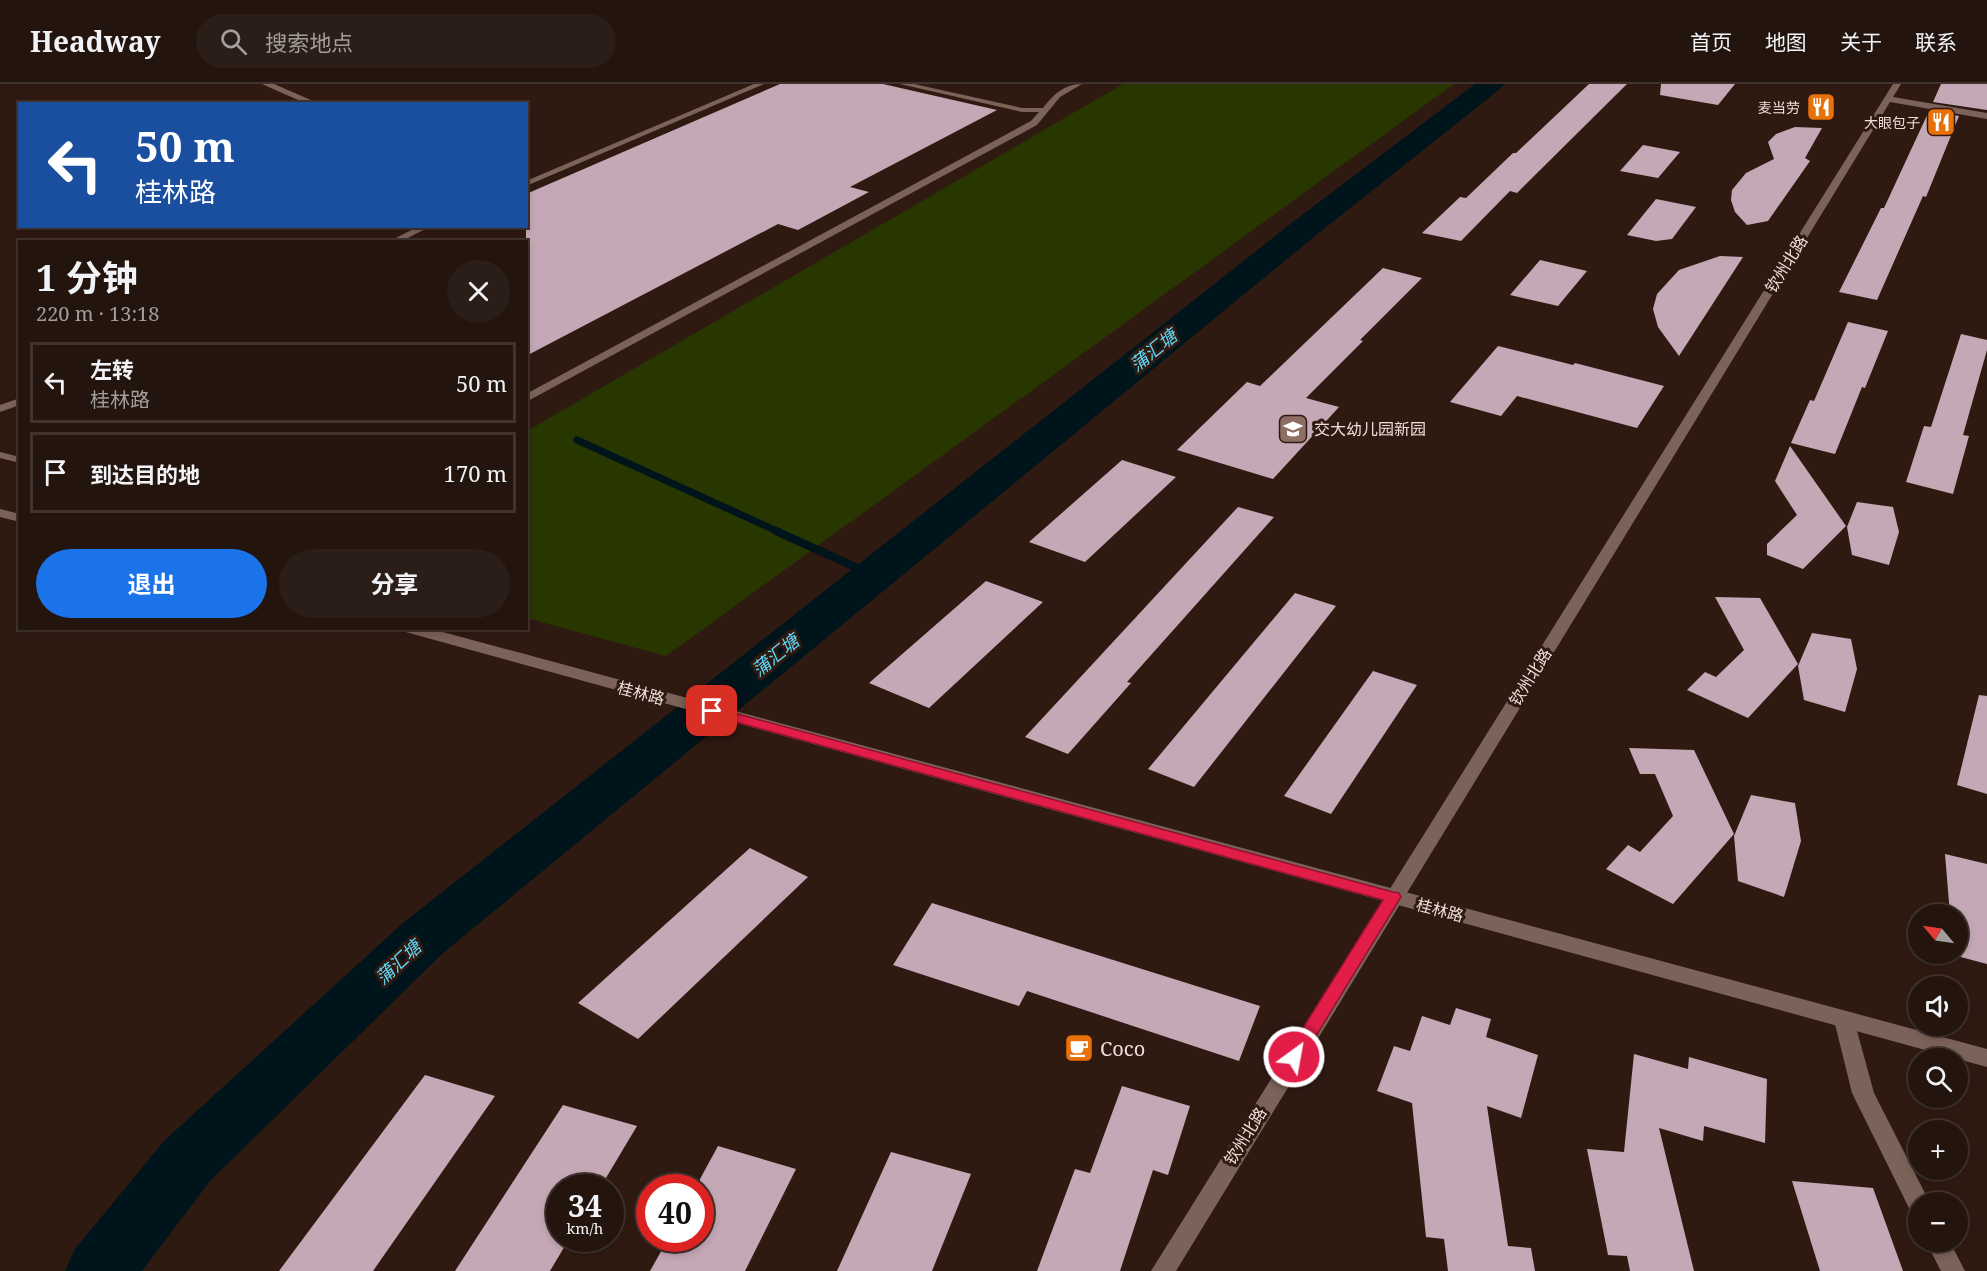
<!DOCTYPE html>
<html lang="zh">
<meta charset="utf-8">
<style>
:root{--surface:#23140e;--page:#2b1d17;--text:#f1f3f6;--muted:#a39e9e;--line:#40332e;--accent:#1a73e8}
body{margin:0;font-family:"Noto Serif","Noto Sans SC",serif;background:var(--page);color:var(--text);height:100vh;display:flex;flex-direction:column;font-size:22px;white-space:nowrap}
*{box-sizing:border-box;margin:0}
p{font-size:20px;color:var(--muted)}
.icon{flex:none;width:33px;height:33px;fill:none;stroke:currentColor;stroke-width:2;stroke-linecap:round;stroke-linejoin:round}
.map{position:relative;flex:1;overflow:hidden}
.drawer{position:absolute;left:18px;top:156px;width:510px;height:390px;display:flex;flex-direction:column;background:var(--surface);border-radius:0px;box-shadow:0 3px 9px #0003,0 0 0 2px var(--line)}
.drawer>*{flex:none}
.banner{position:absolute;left:18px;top:18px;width:510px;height:126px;border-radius:0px;box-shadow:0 3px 9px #0003,0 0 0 2px var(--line);background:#1a4fa0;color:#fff;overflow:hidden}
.needle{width:39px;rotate:299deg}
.tools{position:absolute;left:1908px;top:820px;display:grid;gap:12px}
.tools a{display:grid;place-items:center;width:60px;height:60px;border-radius:50%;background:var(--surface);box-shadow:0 3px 9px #0003,0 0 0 2px var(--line);font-size:30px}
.speed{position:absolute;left:546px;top:1090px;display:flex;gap:12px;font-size:30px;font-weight:700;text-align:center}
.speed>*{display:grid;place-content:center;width:78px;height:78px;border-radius:50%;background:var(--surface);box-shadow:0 3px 9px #0003,0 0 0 2px var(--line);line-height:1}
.speed small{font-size:15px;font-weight:400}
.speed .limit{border:9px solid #d22;background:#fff;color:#111}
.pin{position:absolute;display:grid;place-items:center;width:51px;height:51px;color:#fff;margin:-26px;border-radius:12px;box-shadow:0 3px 9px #0006}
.me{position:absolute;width:66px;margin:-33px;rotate:32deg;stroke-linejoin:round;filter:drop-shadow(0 0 4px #0008)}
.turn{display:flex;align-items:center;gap:21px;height:126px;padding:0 18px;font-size:27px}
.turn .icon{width:78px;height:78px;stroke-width:2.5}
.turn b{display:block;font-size:42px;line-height:51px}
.round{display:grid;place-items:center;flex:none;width:63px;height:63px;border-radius:32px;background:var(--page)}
.overview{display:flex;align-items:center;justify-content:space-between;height:102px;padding:0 18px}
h1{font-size:36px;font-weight:700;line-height:45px}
.cta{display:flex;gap:12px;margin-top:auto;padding:12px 18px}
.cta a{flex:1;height:69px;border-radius:36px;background:var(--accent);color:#fff;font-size:24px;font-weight:700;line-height:69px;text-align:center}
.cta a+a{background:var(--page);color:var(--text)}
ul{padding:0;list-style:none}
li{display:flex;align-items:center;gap:18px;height:81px;margin:0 12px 9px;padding:0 6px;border:3px solid var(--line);border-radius:0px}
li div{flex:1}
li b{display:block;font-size:22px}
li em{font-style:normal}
header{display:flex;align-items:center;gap:36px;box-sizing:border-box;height:84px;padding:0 30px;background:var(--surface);border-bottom:2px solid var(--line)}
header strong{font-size:28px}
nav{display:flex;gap:33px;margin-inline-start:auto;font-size:21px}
.search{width:420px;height:54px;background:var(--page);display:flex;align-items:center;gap:15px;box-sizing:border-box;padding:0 21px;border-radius:33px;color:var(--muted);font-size:22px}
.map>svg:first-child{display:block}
.green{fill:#283700}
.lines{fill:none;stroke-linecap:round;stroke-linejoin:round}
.stream-far1{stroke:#00141b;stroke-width:7}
.stream{stroke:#00141b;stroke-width:8}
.river{fill:#00141b;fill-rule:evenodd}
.building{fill:#c4a8b5}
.service{fill:#7c6359;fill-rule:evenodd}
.minor{fill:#7c6359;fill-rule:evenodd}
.tertiary{fill:#7c6359;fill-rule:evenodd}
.secondary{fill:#7c6359;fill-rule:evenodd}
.route{fill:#e11d48;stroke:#92132f;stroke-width:1.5}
.labels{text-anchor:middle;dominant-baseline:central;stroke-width:6;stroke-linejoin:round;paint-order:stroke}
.far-poi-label{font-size:14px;fill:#eedfd9;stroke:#2f1a12;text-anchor:end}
.street-label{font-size:16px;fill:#eedfd9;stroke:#2f1a12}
.poi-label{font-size:16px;fill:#eedfd9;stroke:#2f1a12;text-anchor:start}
.water-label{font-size:18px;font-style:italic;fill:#5fd7f8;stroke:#2f1a12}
.near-poi-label{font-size:20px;fill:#eedfd9;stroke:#2f1a12;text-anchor:start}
</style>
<header>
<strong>Headway</strong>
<div class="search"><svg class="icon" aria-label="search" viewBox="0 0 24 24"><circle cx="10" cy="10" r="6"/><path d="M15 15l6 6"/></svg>搜索地点</div>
<nav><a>首页</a><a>地图</a><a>关于</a><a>联系</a></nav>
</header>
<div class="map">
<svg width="1987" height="1187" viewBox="0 0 1987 1187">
<rect width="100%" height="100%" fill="#2f1a12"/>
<path class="green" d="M1123 0H1454L666 572 527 534V347Z"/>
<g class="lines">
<path class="stream-far1" d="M577 356 779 448"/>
<path class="stream" d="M776 447 875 492"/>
<path class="river" d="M1475 0H1504L1500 5 1315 152 443 869 210 1097 142 1187H65L75 1165 164 1057 403 839 1293 138Z"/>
</g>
<path class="building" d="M780 0H883L997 26 850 103 869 108 798 146 778 140 526 272V110Z
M1589 0H1627L1517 109 1510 107 1461 157 1422 149 1460 113 1466 114 1513 69H1516Z
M1661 0H1735L1718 21 1660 11Z
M1941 0H1987V26L1933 18Z
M1929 27 1959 32 1926 113 1923 112 1877 216 1839 208 1881 124H1884Z
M1795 43 1822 44 1805 74 1810 77 1768 137 1747 141 1735 128 1731 116 1732 106 1746 89 1774 75 1768 58 1776 50Z
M1643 61 1680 68 1658 94 1620 87Z
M1656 115 1696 123 1672 155 1656 157 1627 151Z
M1720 172 1743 173 1679 272 1658 243 1653 225 1657 210 1679 186Z
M1540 176 1587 187 1558 222 1510 211Z
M1383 184 1422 194 1360 256 1363 257 1306 314 1339 323 1273 395 1177 366 1247 298 1260 302Z
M1848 238 1888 247 1865 304 1862 303 1835 370 1791 359 1810 316 1814 317Z
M1961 250 1987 256V266L1963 351 1969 352 1953 410 1906 398 1924 342 1931 343Z
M1498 262 1573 281 1575 279 1664 302 1637 344 1517 312 1501 332 1450 318Z
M1790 362 1846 442 1803 485 1767 471V460L1797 431 1775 397Z
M1122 376 1176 393 1085 478 1029 458Z
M1857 418 1893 423 1899 448 1889 481 1852 471 1847 443Z
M1238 423 1274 433 1127 598 1131 599 1068 670 1025 653Z
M986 497 1043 518 929 624 869 599Z
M1295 509 1336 522 1194 703 1148 685Z
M1715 513 1760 514 1798 580 1748 634 1687 606 1705 588 1716 593 1744 566Z
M1812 549 1851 555 1857 585 1845 628 1804 616 1798 582Z
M1373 587 1417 601 1331 730 1284 712Z
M1979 611 1987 612V710L1957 701Z
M1629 664 1694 666 1734 750 1673 820 1606 785 1628 761 1640 768 1673 732 1655 690H1640Z
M1751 711 1795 719 1801 757 1784 813 1738 797 1734 752Z
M750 764 808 793 638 955 578 919Z
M1945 770 1987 780V880L1953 871 1958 870V831H1950Z
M932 819 1260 922 1239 977 1027 907 1019 922 893 881Z
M1456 924 1491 935 1486 953 1538 971 1521 1034 1487 1022 1508 1162 1531 1164 1535 1187H1448L1444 1155 1426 1153 1412 1019 1377 1007 1394 962 1410 967 1422 932 1450 941Z
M1634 970 1688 985 1689 973 1767 995 1765 1059 1704 1042 1703 1057 1659 1044 1694 1187H1630L1627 1172 1608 1171 1587 1065 1624 1068Z
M425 991 495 1012 373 1187H279Z
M1122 1002 1190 1022 1168 1091 1153 1086 1120 1187H1037L1075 1085 1090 1089Z
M563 1021 637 1042 600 1104H560V1155H569L550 1187H455Z
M718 1062 796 1085 745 1187H650L668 1155H700V1095Z
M891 1068 971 1090 932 1187H837Z
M1792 1097 1873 1104 1903 1187H1820Z"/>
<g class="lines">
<path class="service" d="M754 0H764L526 102V97Z
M900 0H914L1022 24H1043C1053 11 1064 0 1082 0L1060 13 1037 41 526 318V310L1031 37 1039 28H1022Z
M419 142H431L400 158H388Z
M20 314V321L0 328V321Z
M0 368 20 373V379L0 374Z"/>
<path class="minor" d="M262 0H274L320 20H307Z
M1844 928 1851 930 1854 936 1874 1009 1930 1119H1918V1129L1910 1126 1852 1009 1834 936 1837 930Z
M1926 1158H1950L1965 1187H1941Z"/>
<path class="tertiary" d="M1893 0H1901L1893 13 1987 29V35L1890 18 1176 1187H1151Z"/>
<path class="secondary" d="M0 425 20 430V438L0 433Z
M400 544H428L1987 965V983L402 547Z"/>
</g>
<path class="route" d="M712 623 1393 808 1399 809 1401 813 1300 978 1294 980 1288 978 1285 973 1288 968 1383 816 707 630 705 627Z"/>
<defs>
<g id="restaurant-square" transform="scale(1.5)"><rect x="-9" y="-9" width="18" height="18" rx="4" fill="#e8710a" stroke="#2f1a12"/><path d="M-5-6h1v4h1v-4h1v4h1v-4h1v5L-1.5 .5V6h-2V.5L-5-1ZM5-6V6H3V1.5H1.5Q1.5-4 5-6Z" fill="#fff"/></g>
<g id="school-square" transform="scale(1.5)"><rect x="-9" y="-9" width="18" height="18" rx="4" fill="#8d6e63" stroke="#2f1a12"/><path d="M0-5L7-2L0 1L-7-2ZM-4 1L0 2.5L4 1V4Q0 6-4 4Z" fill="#fff"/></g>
<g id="cafe-square" transform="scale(1.5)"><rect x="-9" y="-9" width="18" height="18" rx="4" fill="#e8710a" stroke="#2f1a12"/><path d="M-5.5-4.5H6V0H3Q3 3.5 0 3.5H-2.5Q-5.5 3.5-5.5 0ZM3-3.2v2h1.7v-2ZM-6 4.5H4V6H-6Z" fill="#fff"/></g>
</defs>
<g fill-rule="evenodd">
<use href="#restaurant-square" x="1821" y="23"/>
<use href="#restaurant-square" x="1941" y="38"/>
<use href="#school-square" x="1293" y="345"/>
<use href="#cafe-square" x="1079" y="964"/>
</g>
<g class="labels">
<g class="far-poi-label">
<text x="1800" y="23">麦当劳</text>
<text x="1920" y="38">大眼包子</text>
</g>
<g class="street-label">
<text transform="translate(1786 180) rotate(-58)">钦州北路</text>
<text transform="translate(1530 593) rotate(-58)">钦州北路</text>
<text transform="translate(641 609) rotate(15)">桂林路</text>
<text transform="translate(1440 826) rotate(15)">桂林路</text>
<text transform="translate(1245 1052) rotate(-58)">钦州北路</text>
</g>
<g class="poi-label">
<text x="1314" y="345">交大幼儿园新园</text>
</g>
<g class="water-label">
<text transform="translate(1153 266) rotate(-39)">蒲汇塘</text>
<text transform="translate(775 571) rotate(-39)">蒲汇塘</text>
<text transform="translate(398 878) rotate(-43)">蒲汇塘</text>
</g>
<g class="near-poi-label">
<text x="1100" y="964">Coco</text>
</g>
</g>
</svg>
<div class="tools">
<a><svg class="needle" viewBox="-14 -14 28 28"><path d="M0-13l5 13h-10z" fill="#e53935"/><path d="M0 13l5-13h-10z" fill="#a39e9e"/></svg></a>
<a><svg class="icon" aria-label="sound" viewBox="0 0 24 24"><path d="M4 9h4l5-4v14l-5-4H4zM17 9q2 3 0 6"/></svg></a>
<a><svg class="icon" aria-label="search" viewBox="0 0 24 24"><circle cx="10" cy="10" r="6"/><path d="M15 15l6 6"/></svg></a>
<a>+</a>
<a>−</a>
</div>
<div class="speed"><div>34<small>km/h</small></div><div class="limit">40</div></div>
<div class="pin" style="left:712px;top:627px;background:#d93025"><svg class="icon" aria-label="arrive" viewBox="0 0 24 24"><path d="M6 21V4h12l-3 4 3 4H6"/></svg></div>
<svg class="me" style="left:1294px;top:973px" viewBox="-20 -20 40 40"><circle r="17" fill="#e11d48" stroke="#fff" stroke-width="3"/><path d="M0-11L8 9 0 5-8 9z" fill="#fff"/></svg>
<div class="banner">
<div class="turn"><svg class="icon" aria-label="left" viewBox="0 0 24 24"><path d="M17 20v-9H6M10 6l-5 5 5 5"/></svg><div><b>50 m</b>桂林路</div></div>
</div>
<section class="drawer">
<div class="overview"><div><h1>1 分钟</h1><p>220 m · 13:18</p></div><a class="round"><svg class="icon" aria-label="close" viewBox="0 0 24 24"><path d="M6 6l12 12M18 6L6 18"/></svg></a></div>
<ul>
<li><svg class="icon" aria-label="left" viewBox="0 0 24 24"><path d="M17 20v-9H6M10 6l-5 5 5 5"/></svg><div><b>左转</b><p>桂林路</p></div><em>50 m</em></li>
<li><svg class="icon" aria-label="arrive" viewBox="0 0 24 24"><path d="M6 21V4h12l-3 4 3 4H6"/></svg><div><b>到达目的地</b></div><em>170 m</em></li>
</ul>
<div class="cta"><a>退出</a><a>分享</a></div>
</section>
</div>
